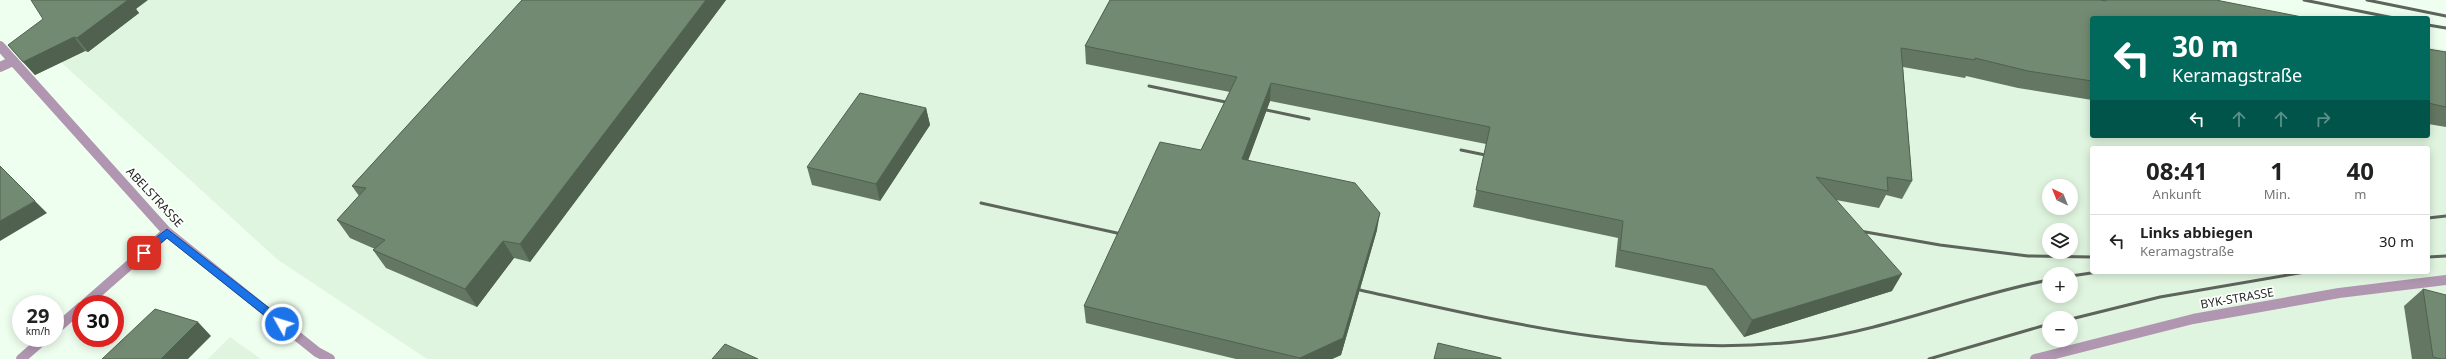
<!DOCTYPE html>
<html lang="de">
<meta charset="utf-8">
<style>
:root{--surface:#fff;--page:#f6f6f6;--text:#222;--muted:#767676;--line:#e0e0e0}
body{margin:0;font-family:"Noto Sans",sans-serif;background:var(--page);color:var(--text);height:100vh;display:flex;flex-direction:column;font-size:15px;white-space:nowrap}
*{box-sizing:border-box;margin:0}
p{font-size:13px;color:var(--muted)}
.icon{flex:none;width:22px;height:22px;fill:none;stroke:currentColor;stroke-width:2;stroke-linecap:round;stroke-linejoin:round}
.map{position:relative;flex:1;overflow:hidden}
.sheet{position:absolute;left:2090px;top:146px;width:340px;height:128px;display:flex;flex-direction:column;background:var(--surface);border-radius:4px;box-shadow:0 2px 10px #0003}
.sheet>*{flex:none}
.hud{position:absolute;left:2090px;top:16px;width:340px;height:122px;border-radius:4px;box-shadow:0 2px 10px #0003;background:#00695c;color:#fff;overflow:hidden}
.needle{width:26px;rotate:317deg}
.fabs{position:absolute;left:2042px;top:179px;display:grid;gap:8px}
.fabs a{display:grid;place-items:center;width:36px;height:36px;border-radius:50%;background:var(--surface);box-shadow:0 2px 10px #0003;font-size:20px}
.speed{position:absolute;left:12px;top:295px;display:flex;gap:8px;font-size:20px;font-weight:700;text-align:center}
.speed>*{display:grid;place-content:center;width:52px;height:52px;border-radius:50%;background:var(--surface);box-shadow:0 2px 10px #0003;line-height:1}
.speed small{font-size:10px;font-weight:400}
.speed .limit{border:6px solid #d22;background:#fff;color:#111}
.pin{position:absolute;display:grid;place-items:center;width:34px;height:34px;color:#fff;margin:-17px;border-radius:8px;box-shadow:0 2px 6px #0006}
.me{position:absolute;width:44px;margin:-22px;rotate:309deg;stroke-linejoin:round;filter:drop-shadow(0 0 3px #0008)}
.turn{display:flex;align-items:center;gap:14px;height:84px;padding:0 16px;font-size:18px}
.turn .icon{width:52px;height:52px;stroke-width:2.5}
.turn b{display:block;font-size:28px;line-height:34px}
.lanes{display:flex;align-items:center;height:38px;padding:0 16px;background:#0003;justify-content:center;gap:20px;direction:ltr}
.lanes .off{opacity:.35}
.eta{display:flex;justify-content:space-evenly;align-items:center;height:68px;text-align:center}
.eta b{font-size:24px;font-weight:700;line-height:28px}
ul{padding:0;list-style:none}
li{display:flex;align-items:center;gap:12px;height:52px;padding:0 16px;border-top:1px solid var(--line)}
li div{flex:1}
li b{display:block;font-size:15px}
li em{font-style:normal}
.map>svg:first-child{display:block}
.built{fill:#e0f5df;fill-rule:evenodd}
.lines{fill:none;stroke-linecap:round;stroke-linejoin:round}
.lane{stroke:#b096b0;stroke-width:10}
.street{stroke:#b096b0;stroke-width:10}
.rail{stroke:#5c645b;stroke-width:3}
.wall{fill:#637762}
.shaded-wall{fill:#506150}
.building{fill:#738a72;stroke:#506150}
.route{fill:#1a73e8;stroke:#114b97}
.labels{text-anchor:middle;dominant-baseline:central;stroke-width:3.5;stroke-linejoin:round;paint-order:stroke}
.street-label{font-size:12px;fill:#242923;stroke:#fff}
</style>
<div class="map">
<svg width="2446" height="359" viewBox="0 0 2446 359">
<rect width="100%" height="100%" fill="#efffef"/>
<path class="built" d="M82 0H2185L2092 18V136H2428V47L2446 50V359H427L278 260 64 65 34 33ZM2092 148H2428V272H2092ZM2049 186H2071V208H2049ZM2049 230H2071V252H2049ZM2049 274H2071V296H2049ZM2049 318H2071V340H2049Z
M230 337 261 359H208Z"/>
<g class="lines">
<path class="lane" d="M0 67 13 61"/>
<path class="street" d="M0 46 167 232 317 352 330 359
M85 304 167 232
M55 330 81 307
M21 359 45 338
M2035 359 2193 319 2339 293 2446 280"/>
<path class="rail" d="M2304 0 2394 18
M2367 0 2446 16
M2428 25 2446 28
M1149 86 1235 104
M1257 108 1309 119
M1461 150 1495 157
M981 203 1126 235
M2428 218 2446 216
M1854 230 1940 245 2028 256 2092 257
M2428 257 2446 256
M2071 276 2098 272
M1360 290C1504 322 1654 359 1803 341 1887 330 1966 296 2049 280
M2071 319 2160 297 2305 272
M1929 359 2049 324"/>
</g>
<path class="wall" d="M522 0H726L530 262 514 258 477 307 386 268 373 250 375 249 350 238 337 220 359 196 352 186Z
M1110 0H2216L2092 18V100L2018 88 1966 76 1965 78 1903 67 1912 181 1902 199 1886 195 1879 208 1836 200 1892 291 1744 337 1706 286 1615 267 1618 238 1473 207 1486 144 1270 101 1248 160 1377 230 1341 355 1332 359H1236L1086 323 1084 306 1201 150 1230 92 1086 64 1085 46Z
M136 9 139 13 88 52 85 51 35 75 8 45Z
M2428 49 2446 52V127L2428 124Z
M926 108 930 125 880 201 812 185 807 167Z
M2423 289 2446 359H2412L2404 306Z"/>
<path class="shaded-wall" d="M123 0H148L136 9 139 13 88 52 77 38Z
M706 0H726L530 262 520 244Z
M74 37 85 51 35 75 23 62Z
M1271 83 1270 101 1242 177V159Z
M926 108 930 125 880 201 876 184Z
M35 201 47 213 0 241V221Z
M1380 213 1377 230 1341 355 1332 359H1300V358Z
M503 241 514 258 477 307 465 289Z
M1902 274 1892 291 1744 337 1752 320Z
M198 322 211 336 188 359H161Z"/>
<path class="building" d="M31 0H128L77 38 74 37 23 62 8 45 43 19Z
M522 0H706L520 244 503 241 465 289 373 250 385 240 337 220 366 188 352 186Z
M1110 0H2100L2106 1V0H2216L2307 18H2092V81L2028 71 1975 58V60L1901 48 1912 181 1887 177 1888 191 1816 177 1902 274 1752 320 1713 269 1620 250 1623 221 1476 190 1490 127 1271 83 1242 159 1355 183 1380 213 1343 338 1300 358 1084 306 1160 142 1201 150 1237 77 1085 46Z
M2428 49 2446 52V107L2428 103Z
M860 93 926 108 876 184 807 167Z
M0 166 35 201 0 221Z
M2423 289 2446 295V359H2441L2433 357Z
M155 309 198 322 161 359H102Z
M1438 343 1501 358V359H1434Z
M725 344 758 359H712Z"/>
<path class="route" d="M167 229 286 321V327H279L167 238 147 255H140V250Z"/>
<g class="labels">
<g class="street-label">
<text transform="translate(155 197) rotate(47)">ABELSTRASSE</text>
<text transform="translate(2237 298) rotate(-10)">BYK-STRASSE</text>
</g>
</g>
</svg>
<div class="fabs">
<a><svg class="needle" viewBox="-14 -14 28 28"><path d="M0-13l5 13h-10z" fill="#e53935"/><path d="M0 13l5-13h-10z" fill="#767676"/></svg></a>
<a><svg class="icon" aria-label="layers" viewBox="0 0 24 24"><path d="M12 4l9 5-9 5-9-5zM3 14l9 5 9-5"/></svg></a>
<a>+</a>
<a>−</a>
</div>
<div class="speed"><div>29<small>km/h</small></div><div class="limit">30</div></div>
<div class="pin" style="left:144px;top:253px;background:#d93025"><svg class="icon" aria-label="arrive" viewBox="0 0 24 24"><path d="M6 21V4h12l-3 4 3 4H6"/></svg></div>
<svg class="me" style="left:282px;top:324px" viewBox="-20 -20 40 40"><circle r="17" fill="#1a73e8" stroke="#fff" stroke-width="3"/><path d="M0-11L8 9 0 5-8 9z" fill="#fff"/></svg>
<div class="hud">
<div class="turn"><svg class="icon" aria-label="left" viewBox="0 0 24 24"><path d="M17 20v-9H6M10 6l-5 5 5 5"/></svg><div><b>30 m</b>Keramagstraße</div></div>
<div class="lanes"><svg class="icon" aria-label="left" viewBox="0 0 24 24"><path d="M17 20v-9H6M10 6l-5 5 5 5"/></svg><svg class="icon off" aria-label="ahead" viewBox="0 0 24 24"><path d="M12 20V5M6 11l6-6 6 6"/></svg><svg class="icon off" aria-label="ahead" viewBox="0 0 24 24"><path d="M12 20V5M6 11l6-6 6 6"/></svg><svg class="icon off" aria-label="right" viewBox="0 0 24 24"><path d="M7 20v-9h11M14 6l5 5-5 5"/></svg></div>
</div>
<section class="sheet">
<div class="eta">
<div><b>08:41</b><p>Ankunft</p></div>
<div><b>1</b><p>Min.</p></div>
<div><b>40</b><p>m</p></div>
</div>
<ul>
<li><svg class="icon" aria-label="left" viewBox="0 0 24 24"><path d="M17 20v-9H6M10 6l-5 5 5 5"/></svg><div><b>Links abbiegen</b><p>Keramagstraße</p></div><em>30 m</em></li>
</ul>
</section>
</div>
